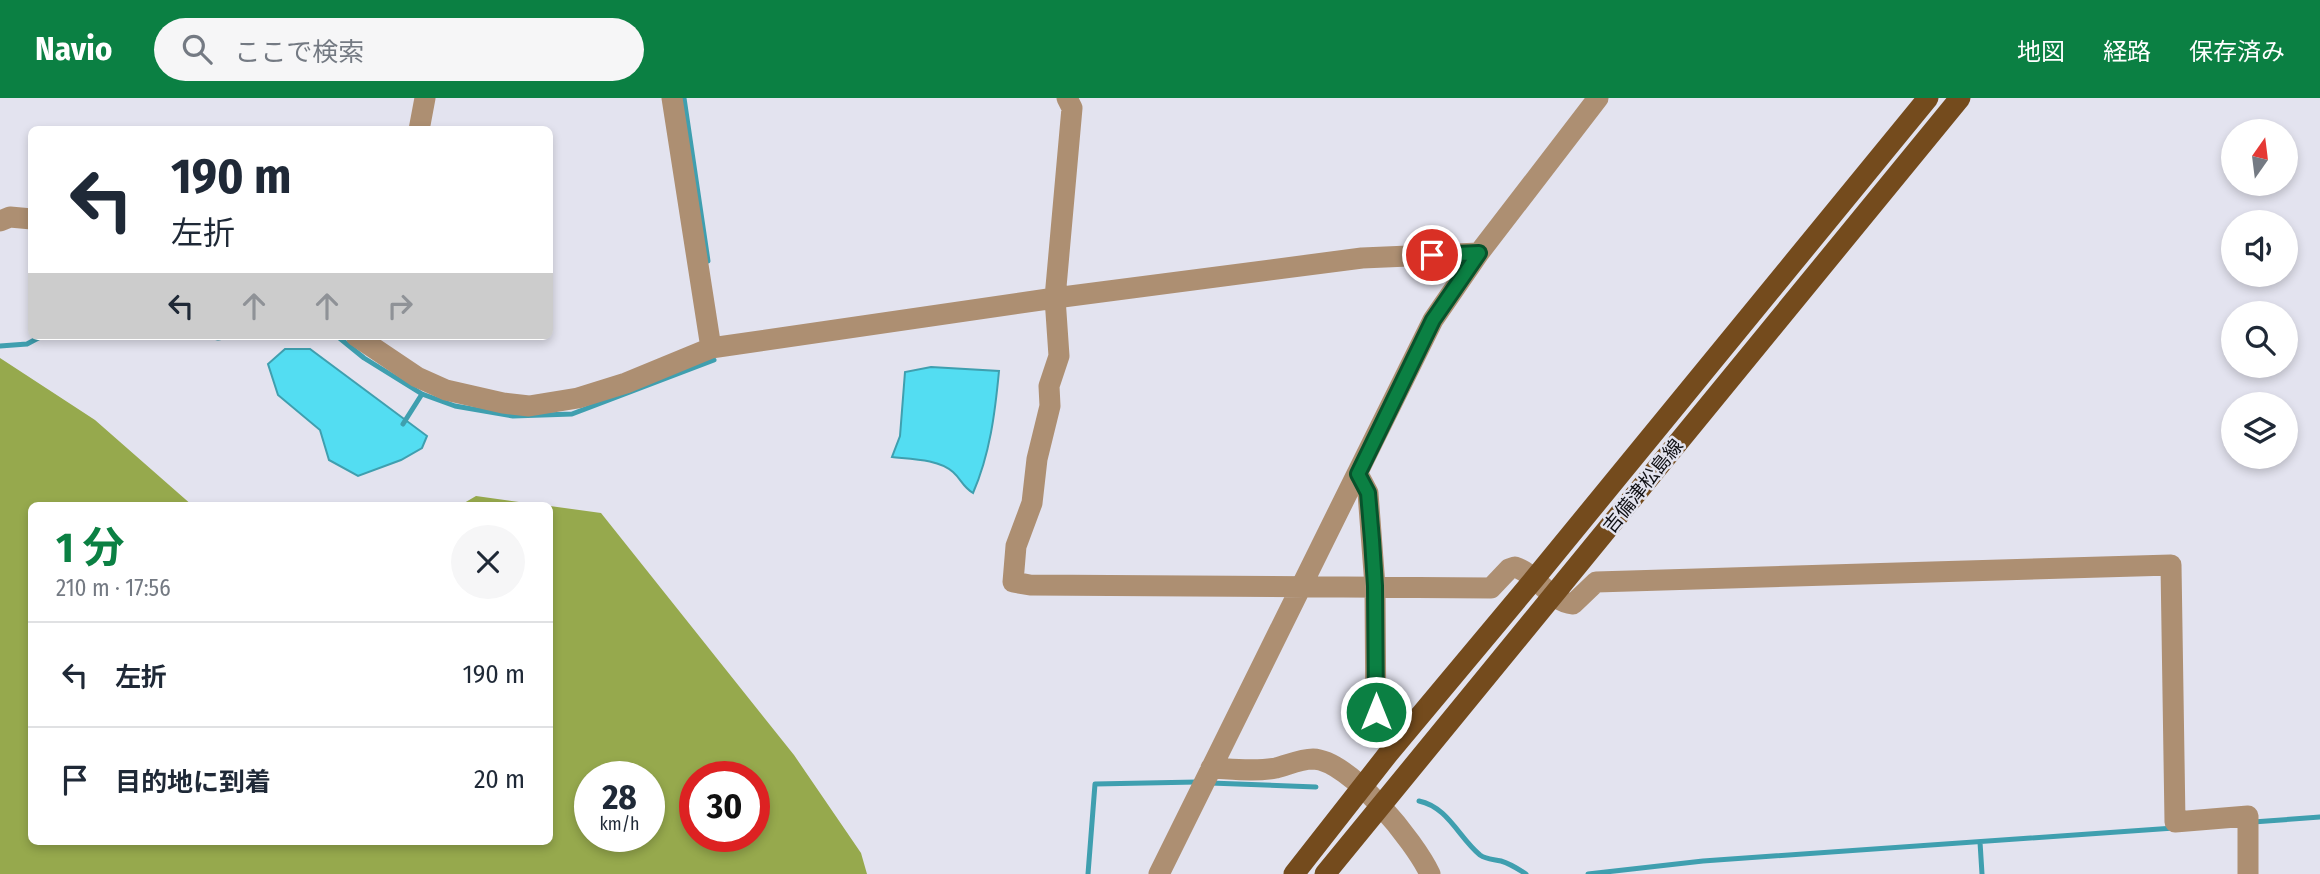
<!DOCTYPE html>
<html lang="ja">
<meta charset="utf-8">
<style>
:root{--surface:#fff;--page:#f6f6f7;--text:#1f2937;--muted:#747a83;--line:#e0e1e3;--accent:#0b8043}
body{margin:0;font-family:"Fira Sans Condensed","Noto Sans JP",sans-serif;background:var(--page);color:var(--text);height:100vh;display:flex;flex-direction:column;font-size:26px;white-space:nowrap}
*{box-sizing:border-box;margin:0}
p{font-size:23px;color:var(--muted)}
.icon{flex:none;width:38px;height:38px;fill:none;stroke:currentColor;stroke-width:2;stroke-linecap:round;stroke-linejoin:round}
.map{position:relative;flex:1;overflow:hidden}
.side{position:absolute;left:28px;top:404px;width:525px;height:343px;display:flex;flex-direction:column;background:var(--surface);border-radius:10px;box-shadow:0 4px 10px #0003}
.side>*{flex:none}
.hud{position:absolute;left:28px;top:28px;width:525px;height:214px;border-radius:10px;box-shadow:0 4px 10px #0003;background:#fff;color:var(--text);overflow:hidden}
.needle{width:46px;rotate:14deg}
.tools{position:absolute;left:2221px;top:21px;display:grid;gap:14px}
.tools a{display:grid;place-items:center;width:77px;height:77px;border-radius:50%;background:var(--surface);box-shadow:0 4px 10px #0003;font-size:35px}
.speed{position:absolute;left:574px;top:663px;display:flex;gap:14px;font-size:35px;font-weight:700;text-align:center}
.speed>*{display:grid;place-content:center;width:91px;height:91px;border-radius:50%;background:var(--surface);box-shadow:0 4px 10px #0003;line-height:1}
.speed small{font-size:18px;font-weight:400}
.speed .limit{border:10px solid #d22;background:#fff;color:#111}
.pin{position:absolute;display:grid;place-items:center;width:60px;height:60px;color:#fff;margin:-30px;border:4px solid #fff;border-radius:50%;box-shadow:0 2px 7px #0007}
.me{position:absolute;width:77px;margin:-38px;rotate:0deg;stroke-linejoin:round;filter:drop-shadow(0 0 5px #0008)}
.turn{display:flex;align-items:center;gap:24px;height:147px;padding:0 28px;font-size:32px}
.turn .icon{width:91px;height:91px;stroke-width:2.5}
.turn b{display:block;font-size:49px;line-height:60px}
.lanes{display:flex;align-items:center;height:66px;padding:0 28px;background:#0003;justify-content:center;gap:35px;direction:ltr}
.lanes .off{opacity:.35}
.round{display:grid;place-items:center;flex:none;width:74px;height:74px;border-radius:37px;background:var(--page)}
.head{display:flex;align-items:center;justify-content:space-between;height:119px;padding:0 28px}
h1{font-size:42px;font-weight:700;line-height:52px;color:var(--accent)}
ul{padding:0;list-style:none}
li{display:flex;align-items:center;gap:21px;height:105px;padding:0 28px;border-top:2px solid var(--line)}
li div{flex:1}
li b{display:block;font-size:26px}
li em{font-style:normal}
header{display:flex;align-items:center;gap:42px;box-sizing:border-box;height:98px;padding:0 35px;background:var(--accent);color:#fff}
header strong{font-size:33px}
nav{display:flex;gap:38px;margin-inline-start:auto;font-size:24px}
.search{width:490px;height:63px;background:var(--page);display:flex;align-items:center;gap:18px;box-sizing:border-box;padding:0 24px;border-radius:38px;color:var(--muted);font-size:26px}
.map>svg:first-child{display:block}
.forest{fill:#96a94d;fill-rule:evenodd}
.water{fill:#53ddf2;stroke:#3f9faf;stroke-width:2}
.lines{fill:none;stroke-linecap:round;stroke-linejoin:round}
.stream{stroke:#3f9faf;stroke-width:5}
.minor{stroke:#ad8f72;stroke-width:21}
.major{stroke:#744b1d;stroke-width:21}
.route-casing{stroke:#07532c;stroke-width:18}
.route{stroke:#0b8043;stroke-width:12}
.labels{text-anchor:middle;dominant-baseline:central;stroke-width:5;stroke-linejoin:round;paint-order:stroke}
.street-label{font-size:19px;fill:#0f0f13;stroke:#e3e3ef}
</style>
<header>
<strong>Navio</strong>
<div class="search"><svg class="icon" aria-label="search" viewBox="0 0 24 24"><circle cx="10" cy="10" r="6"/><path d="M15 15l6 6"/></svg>ここで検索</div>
<nav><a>地図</a><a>経路</a><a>保存済み</a></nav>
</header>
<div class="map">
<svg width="2320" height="776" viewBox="0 0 2320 776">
<rect width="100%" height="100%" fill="#e3e3ef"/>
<path class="forest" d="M0 260 95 322 193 408H32V744H550V408L601 415 794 657 861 755 867 776H0ZM590 679H649V738H590ZM695 679H754V738H695Z
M476 398 548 408H459Z"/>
<path class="water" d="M285 251H310L427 338 422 350 401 362 358 378 329 362 320 332 278 297 268 266Z
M931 269 999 273C995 315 990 356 973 395 962 388 962 382 953 374 939 361 911 361 892 359L900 338 905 274Z"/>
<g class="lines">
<path class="stream" d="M684 0 708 163
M209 238 218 240 231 238
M337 238 364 260 422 296 455 308 513 318 572 316 714 262
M0 248 27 246 42 238
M403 326 422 296
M1210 685 1316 689
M1419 703C1448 709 1459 740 1480 757 1487 762 1494 761 1501 763 1511 766 1518 771 1526 776
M2253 724 2320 719
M1980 744 1982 776
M1088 776 1095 686 1197 684
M1588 776 1703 763 2174 730"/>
<path class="minor" d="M672 0 711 250
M1067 0 1072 10 1055 200 1059 258 1049 288 1050 308 1037 361 1032 405 1016 448 1013 484 1030 487 1491 490 1509 471 1515 469C1537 476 1550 504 1573 506L1596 484 2171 467 2175 724 2248 718V776
M419 32 425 0
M0 123 10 119 32 121
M356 238 417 279 446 292 503 305 529 308 578 300 626 285 711 250 1055 200 1362 160 1479 155
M1358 376 1368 395 1375 488 1376 639
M1211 670C1232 671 1255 674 1276 670 1288 667 1300 661 1313 661 1350 662 1415 744 1430 776
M1159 776 1433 222 1479 155 1598 0"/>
<path class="major" d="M1294 776 1388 656 1535 480 1928 0
M1325 776 1960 0"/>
</g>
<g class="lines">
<g class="route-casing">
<path id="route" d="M1376 614 1375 488 1372 442 1368 395 1358 376 1433 222 1479 155 1432 157"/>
</g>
<use href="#route" class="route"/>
</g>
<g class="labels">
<g class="street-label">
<text transform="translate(1643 388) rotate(-51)">吉備津松島線</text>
</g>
</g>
</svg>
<div class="tools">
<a><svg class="needle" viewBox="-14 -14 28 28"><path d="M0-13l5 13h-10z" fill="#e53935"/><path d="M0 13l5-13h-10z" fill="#747a83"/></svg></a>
<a><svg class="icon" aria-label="sound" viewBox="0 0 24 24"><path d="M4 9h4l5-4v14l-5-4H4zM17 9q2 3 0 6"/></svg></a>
<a><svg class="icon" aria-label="search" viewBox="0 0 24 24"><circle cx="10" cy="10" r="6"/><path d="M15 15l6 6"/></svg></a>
<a><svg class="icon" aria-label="layers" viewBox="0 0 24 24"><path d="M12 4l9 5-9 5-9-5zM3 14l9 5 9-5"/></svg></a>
</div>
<div class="speed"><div>28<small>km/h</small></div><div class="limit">30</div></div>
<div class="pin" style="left:1432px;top:157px;background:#d93025"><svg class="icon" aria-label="arrive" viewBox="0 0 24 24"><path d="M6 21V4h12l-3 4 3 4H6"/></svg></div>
<svg class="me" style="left:1376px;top:614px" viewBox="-20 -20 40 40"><circle r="17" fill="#0b8043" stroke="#fff" stroke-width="3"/><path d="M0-11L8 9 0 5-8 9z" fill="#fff"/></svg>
<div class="hud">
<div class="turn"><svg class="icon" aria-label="left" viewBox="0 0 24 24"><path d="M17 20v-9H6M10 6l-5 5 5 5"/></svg><div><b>190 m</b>左折</div></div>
<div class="lanes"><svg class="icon" aria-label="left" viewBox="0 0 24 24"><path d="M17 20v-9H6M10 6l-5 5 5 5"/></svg><svg class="icon off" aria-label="ahead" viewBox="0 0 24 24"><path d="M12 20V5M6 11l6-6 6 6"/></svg><svg class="icon off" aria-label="ahead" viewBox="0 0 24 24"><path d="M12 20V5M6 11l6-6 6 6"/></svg><svg class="icon off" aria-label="right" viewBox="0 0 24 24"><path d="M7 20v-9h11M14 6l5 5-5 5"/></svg></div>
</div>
<section class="side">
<div class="head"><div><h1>1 分</h1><p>210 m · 17:56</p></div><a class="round"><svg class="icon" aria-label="close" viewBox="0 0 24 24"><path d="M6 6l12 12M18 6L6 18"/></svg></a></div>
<ul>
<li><svg class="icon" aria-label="left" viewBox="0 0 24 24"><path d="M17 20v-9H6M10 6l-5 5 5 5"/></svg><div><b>左折</b></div><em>190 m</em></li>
<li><svg class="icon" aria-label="arrive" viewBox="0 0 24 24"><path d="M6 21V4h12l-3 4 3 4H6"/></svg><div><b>目的地に到着</b></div><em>20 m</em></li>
</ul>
</section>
</div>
